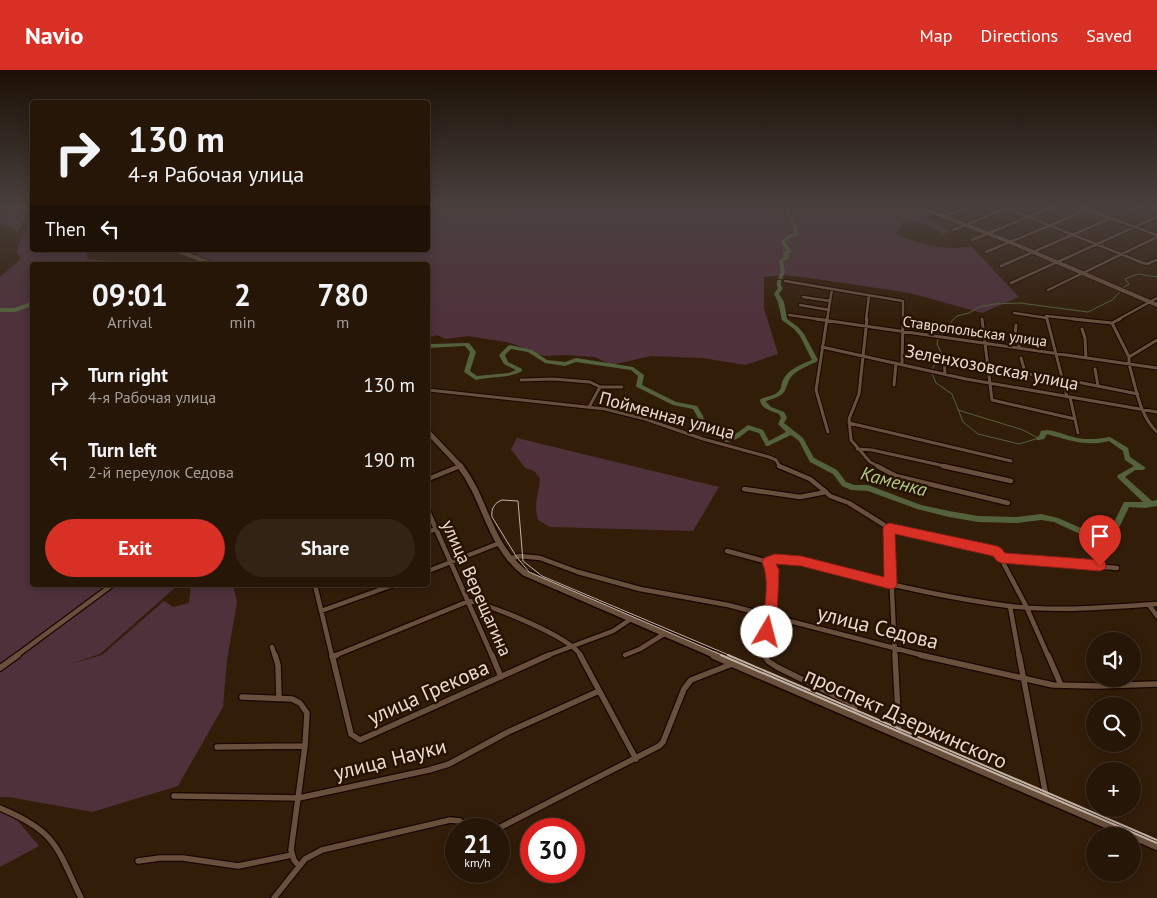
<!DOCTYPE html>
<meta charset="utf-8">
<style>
:root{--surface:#261607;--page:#322315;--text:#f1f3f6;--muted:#a49f9b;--line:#423528;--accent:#d93025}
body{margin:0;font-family:"PT Sans",sans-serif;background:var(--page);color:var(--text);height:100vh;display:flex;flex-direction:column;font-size:19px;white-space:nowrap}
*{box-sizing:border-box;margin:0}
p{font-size:16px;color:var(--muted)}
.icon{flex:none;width:28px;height:28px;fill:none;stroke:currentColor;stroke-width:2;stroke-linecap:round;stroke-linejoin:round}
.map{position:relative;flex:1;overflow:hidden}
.details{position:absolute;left:30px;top:192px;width:400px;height:325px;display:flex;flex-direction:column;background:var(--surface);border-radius:5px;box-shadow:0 2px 12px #0003,0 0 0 1px var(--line)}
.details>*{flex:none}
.banner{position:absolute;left:30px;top:30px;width:400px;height:152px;border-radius:5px;box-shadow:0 2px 12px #0003,0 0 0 1px var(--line);background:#261607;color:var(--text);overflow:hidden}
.buttons{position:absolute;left:1086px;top:562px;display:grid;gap:10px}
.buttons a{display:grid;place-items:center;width:55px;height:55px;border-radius:50%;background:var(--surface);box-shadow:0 2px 12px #0003,0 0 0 1px var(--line);font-size:25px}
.speed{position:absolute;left:445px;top:748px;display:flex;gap:10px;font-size:25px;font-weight:700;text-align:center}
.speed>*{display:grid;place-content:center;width:65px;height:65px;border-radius:50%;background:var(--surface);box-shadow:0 2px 12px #0003,0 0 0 1px var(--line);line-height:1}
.speed small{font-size:12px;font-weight:400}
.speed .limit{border:8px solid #d22;background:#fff;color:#111}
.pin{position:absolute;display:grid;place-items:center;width:42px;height:42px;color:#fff;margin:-51px -21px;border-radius:50% 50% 50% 0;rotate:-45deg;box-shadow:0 0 5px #0007}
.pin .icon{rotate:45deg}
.me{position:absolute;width:55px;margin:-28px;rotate:8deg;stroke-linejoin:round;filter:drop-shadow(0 0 4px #0008)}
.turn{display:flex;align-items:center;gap:18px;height:105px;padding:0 15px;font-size:22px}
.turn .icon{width:65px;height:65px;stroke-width:2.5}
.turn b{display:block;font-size:35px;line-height:42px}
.then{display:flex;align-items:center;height:48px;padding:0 15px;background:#0003;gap:10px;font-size:19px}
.eta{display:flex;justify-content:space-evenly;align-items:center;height:85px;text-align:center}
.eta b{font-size:30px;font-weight:700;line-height:35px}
.action{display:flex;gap:10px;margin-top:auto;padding:10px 15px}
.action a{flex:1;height:58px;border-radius:30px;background:var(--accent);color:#fff;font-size:20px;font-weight:700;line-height:58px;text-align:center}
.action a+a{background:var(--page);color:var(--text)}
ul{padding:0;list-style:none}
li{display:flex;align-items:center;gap:15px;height:75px;padding:0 15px}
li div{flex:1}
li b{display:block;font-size:19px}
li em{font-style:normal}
header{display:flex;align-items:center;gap:30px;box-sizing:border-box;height:70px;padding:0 25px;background:var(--accent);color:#fff}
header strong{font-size:24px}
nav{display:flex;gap:28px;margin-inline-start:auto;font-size:18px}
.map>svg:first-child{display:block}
.green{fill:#4f313b}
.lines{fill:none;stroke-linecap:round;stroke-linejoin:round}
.stream{stroke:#54623c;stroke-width:1}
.river{fill:#54623c;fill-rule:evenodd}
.street-far3-casing{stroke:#190600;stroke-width:4.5}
.street-far2-casing{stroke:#190600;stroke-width:5}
.street-far1-casing{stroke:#190600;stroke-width:7}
.street-casing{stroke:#190600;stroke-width:8}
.secondary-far3-casing{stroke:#190600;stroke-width:5.5}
.secondary-far2-casing{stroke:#190600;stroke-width:7}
.secondary-far1-casing{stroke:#190600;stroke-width:9}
.secondary-casing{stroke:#190600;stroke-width:11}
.street-far3{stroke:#69503c;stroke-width:2.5}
.street-far2{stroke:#69503c;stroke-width:3}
.street-far1{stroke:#69503c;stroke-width:4.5}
.street{stroke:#69503c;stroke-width:5.5}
.secondary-far3{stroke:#69503c;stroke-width:4}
.secondary-far2{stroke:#69503c;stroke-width:5}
.secondary-far1{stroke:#69503c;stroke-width:6}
.secondary{stroke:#69503c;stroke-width:8}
.tram-far1{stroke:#c3b3a5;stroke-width:1}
.tram{stroke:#c3b3a5;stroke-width:2}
.route{fill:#d93025;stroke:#8d1f18}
.labels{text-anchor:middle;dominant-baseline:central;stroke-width:5;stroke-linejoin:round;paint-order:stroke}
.far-street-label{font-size:15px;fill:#eadbcf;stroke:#281302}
.street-label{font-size:18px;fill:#eadbcf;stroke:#281302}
.water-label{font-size:19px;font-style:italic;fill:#b1c988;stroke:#281302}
.near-street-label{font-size:21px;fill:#eadbcf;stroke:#281302}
</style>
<header>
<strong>Navio</strong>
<nav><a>Map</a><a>Directions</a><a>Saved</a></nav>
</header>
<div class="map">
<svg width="1157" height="828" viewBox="0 0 1157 828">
<rect width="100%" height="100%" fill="#321d09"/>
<path class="green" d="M428 135H724L732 137 733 141 734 135H796V137L810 139 815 136 808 135H920C928 151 936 154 952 162L943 164C929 154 920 151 903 152L896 164C917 174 949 182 971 176L1019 227 982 243 910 223 816 209 785 205 764 207V238L778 284 745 295 703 288 651 286 611 295 595 287 566 285 543 286 511 273 468 266 446 269 437 265 428 268V195H218L197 186 198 180H428Z
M19 139 27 142 20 159 17 161 0 153V141Z
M32 146V180H85L88 189 109 191 103 195H32V233L15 239H0V207L20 190 21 186 17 184 18 175Z
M32 236V515H178L100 584 66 595 102 585 164 531 173 537 189 533 191 515H233L237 532 227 590 223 637 178 716 92 742 9 727H0V242Z
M517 368 719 417 693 461 550 457 538 450C533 431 539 427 540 408L534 401 525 398 511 379Z
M0 740 13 745 39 776 0 797Z"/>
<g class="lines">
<path class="stream" d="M790 135 791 138
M1123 218 1129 214 1125 209 1138 204 1157 207
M943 287 937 274 939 263 957 246 969 243 979 237 994 234 1020 233 1088 242 1112 230 1120 222
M932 300 935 294
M932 303 936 313 952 324 963 352 978 364 1019 374 1039 368
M958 340 1023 360 1038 368"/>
<path class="river" d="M791 138H792V140L788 142 790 145 794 148V153L798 158 797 166 791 167 785 172 792 182 788 184 789 188 783 192 785 202 782 209H780L778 208 781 202 779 191 784 187 783 182 787 181 781 172 788 165H793L794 158 790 153V149L787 147 784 141Z
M777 210H781V216L783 218 779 224 784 232 787 249 798 257 804 264 818 290 816 292C807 296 797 300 791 307 788 311 788 314 786 318 783 327 774 328 766 331V332L771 337 784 342 787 348 784 353 803 368 814 388 837 400 846 412 854 415H868L921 435 949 441 978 446 1017 447 1041 444 1058 448 1090 462 1105 465 1108 464 1124 432H1143L1117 407 1118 405 1134 396 1125 390 1123 381 1109 371C1087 377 1068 370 1047 364L1044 369 1039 370H1037L1036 368 1039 366 1041 361C1053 358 1065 366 1077 368 1087 370 1100 369 1110 367L1128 378 1130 387 1146 398 1143 400H1135L1125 407 1152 431 1157 430V436L1145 438 1129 437 1114 468 1105 471 1089 468 1054 452 1041 450 1017 453 978 452 949 447 917 439 868 421 851 420 842 416 833 404 810 392 799 371 791 365 768 376H766L759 363 749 360C742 365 735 372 726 372L700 357 697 346 693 339 673 335 637 317 636 316 638 306 631 300 576 292 565 296 545 293 528 282 511 279 505 285 508 292 522 299V301C508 309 491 306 476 310L464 302 470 282 465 276 428 278V274L469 273 476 282 470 301 477 306 509 303 516 300 504 294 499 285 508 276 510 275 532 280 547 290 565 292 576 288 633 297 644 305 642 315 676 332 697 336 703 346 705 355 728 367 737 363 748 355 763 360 769 371 786 362 778 354 781 348 779 344C772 341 761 339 760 330L761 329C767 326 775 326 779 321 782 318 781 313 783 310 788 299 802 294 812 290L800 266 794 259 782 250 778 232 774 224 778 218 777 216Z
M32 232V236L15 242H0V238H14Z"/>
<g class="street-far3-casing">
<path id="street-far3" d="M999 135 1143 193 1147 194 1157 190
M1074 135 1157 165
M1149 135 1157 138
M1127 142 1141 135
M944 146 974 135
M953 160 1015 135
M972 170 1057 135
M986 182 1099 135
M1001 196 1111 148
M785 211 903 231V250
M1011 213 1157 147
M1048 220 1157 167
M803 227 830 231
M800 235 829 240
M1014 243 1047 248
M789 245 824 250
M827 250 832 219
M866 250 869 225
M1047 250 1046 246 1084 250
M1117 250 1157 228"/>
</g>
<g class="street-far2-casing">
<path id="street-far2" d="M816 249 1157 298
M827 249 816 320 828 362
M867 249 859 324 849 349 851 370 870 392 880 397
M982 249 992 330 1075 349
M1047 249 1067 327
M1073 249 1112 253
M1120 249 1112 253 1129 287V294C1136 317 1139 345 1157 362
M1016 255 1015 266 1020 278
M1082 259 1085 268 1086 288
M822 277 966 309 1157 342
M1129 287 1157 270
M944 288 945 304
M1021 288 1025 302
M902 294 903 249
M1007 299 1062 311
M1095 299 1098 316
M1062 309 1138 324
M521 310 553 309 590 312 600 317H622
M894 315 896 293
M428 320 605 339 645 349 703 369 769 387 776 390 780 397
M1070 327 1078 363
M589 337 600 317
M849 353 1011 391
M857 379 872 380 949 397
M457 397 460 396"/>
</g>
<g class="street-far1-casing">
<path id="street-far1" d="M779 396 810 409 826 422
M877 396 896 406 1008 433
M943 396 1011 411
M428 409 460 396
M744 419 800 427 826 422 830 426 849 433 889 458 997 481 1026 536 1048 586
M428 441 492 586
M889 458 895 586
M428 462 436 459
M727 481 768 492
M1001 488 1117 498
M509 489 520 486 540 488 578 502 640 519 728 535 925 586
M428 501 497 474
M315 515 332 586
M1149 535 1157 546
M1010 536 1019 586
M321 541 393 515
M272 577 275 586
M625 585 640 579 664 564
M16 586 112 515
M334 586 469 531C491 535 571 567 581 586
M546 586 613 561 631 549
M764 586C766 554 778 523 768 492 793 481 862 508 890 514 929 523 970 531 1009 536 1056 542 1110 537 1157 534"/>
</g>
<g class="street-casing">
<path id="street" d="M275 585 278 595 279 629
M332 585 351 664 360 670 549 585
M492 585 501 607
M580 585 636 689
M764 585 768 591 777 597 854 635 856 645
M895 585 899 663
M920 585 1053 615 1098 616 1157 614
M1019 585 1046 726
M1048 585 1061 615
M332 587 337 585
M0 598 18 585
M242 627 292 629 300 633 307 643 305 676 291 780 294 790 299 796
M217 677 305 676
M174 726 299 728 429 700 449 694 508 662 599 621
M0 738C57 762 56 776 81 828
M497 759 659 676 663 672 684 619 691 610 732 594
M138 791 160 788H183L238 796 292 785
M274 828 305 789 322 780 450 750 460 751 467 759"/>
</g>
<g class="secondary-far3-casing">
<path id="secondary-far3" d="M927 135 925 137 927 140 1010 172 1157 235
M0 136 32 140
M175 180 216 195"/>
</g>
<g class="secondary-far2-casing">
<path id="secondary-far2" d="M428 362 461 397"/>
</g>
<g class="secondary-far1-casing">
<path id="secondary-far1" d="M460 396C487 431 488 474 525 503L717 586"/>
</g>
<g class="secondary-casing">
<path id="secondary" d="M714 585 1157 776"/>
</g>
<use href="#street-far3" class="street-far3"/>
<use href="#street-far2" class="street-far2"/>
<use href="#street-far1" class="street-far1"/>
<use href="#street" class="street"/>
<use href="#secondary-far3" class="secondary-far3"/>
<use href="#secondary-far2" class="secondary-far2"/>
<use href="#secondary-far1" class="secondary-far1"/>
<use href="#secondary" class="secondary"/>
<path class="tram-far1" d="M724 586 529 502 516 486 492 447C491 439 494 433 502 430L518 431 523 491 542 506 731 586"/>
<path class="tram" d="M721 585 1157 773
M728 585 1157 770"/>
</g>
<linearGradient id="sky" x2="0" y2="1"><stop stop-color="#1c1005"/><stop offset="0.54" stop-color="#49403e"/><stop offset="1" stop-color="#49403e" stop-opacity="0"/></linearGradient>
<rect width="1157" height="251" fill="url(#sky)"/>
<path class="route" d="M889 453 997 476 1001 478 1005 483 1100 490 1105 492 1106 496 1105 499 1100 501 1001 493 997 491 993 486 895 464 897 514 895 518 890 519 801 496 776 494 779 500 777 546 772 567 767 569 762 567C759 560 762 554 763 547 766 531 769 507 762 492L764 488 775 484 801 486 884 507 883 458 885 455Z"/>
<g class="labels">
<g class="far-street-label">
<text transform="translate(975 261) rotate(8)">Ставропольская улица</text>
</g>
<g class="street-label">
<text transform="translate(992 297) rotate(11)">Зеленхозовская улица</text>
<text transform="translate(667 345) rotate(15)">Пойменная улица</text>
<text transform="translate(477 518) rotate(66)">улица Верещагина</text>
</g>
<g class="water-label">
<text transform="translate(894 411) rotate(15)">Каменка</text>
</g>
<g class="near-street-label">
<text transform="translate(878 557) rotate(14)">улица Седова</text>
<text transform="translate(428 622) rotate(-24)">улица Грекова</text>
<text transform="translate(906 648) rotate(24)">проспект Дзержинского</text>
<text transform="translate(390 689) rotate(-14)">улица Науки</text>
</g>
</g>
</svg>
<div class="buttons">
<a><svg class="icon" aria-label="sound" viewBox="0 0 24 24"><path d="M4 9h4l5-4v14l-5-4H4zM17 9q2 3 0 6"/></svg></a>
<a><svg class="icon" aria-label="search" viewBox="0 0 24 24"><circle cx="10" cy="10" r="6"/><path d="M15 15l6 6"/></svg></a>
<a>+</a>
<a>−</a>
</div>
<div class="speed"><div>21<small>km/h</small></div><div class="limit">30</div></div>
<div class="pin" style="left:1100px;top:496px;background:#d93025"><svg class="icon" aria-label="arrive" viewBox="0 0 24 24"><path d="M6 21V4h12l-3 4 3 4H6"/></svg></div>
<svg class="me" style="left:767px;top:562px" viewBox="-20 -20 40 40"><circle r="19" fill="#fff"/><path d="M0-13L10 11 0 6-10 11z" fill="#d93025"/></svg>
<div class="banner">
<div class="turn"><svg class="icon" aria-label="right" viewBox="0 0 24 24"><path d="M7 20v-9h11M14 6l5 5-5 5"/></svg><div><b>130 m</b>4-я Рабочая улица</div></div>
<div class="then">Then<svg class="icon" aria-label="left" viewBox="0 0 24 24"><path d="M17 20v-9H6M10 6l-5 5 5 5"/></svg></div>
</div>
<section class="details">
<div class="eta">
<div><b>09:01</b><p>Arrival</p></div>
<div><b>2</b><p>min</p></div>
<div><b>780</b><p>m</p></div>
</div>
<ul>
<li><svg class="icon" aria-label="right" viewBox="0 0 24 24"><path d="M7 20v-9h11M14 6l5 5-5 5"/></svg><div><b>Turn right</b><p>4-я Рабочая улица</p></div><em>130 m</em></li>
<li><svg class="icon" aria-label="left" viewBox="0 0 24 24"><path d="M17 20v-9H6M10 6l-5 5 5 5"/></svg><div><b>Turn left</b><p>2-й переулок Седова</p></div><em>190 m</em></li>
</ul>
<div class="action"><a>Exit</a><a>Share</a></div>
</section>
</div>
